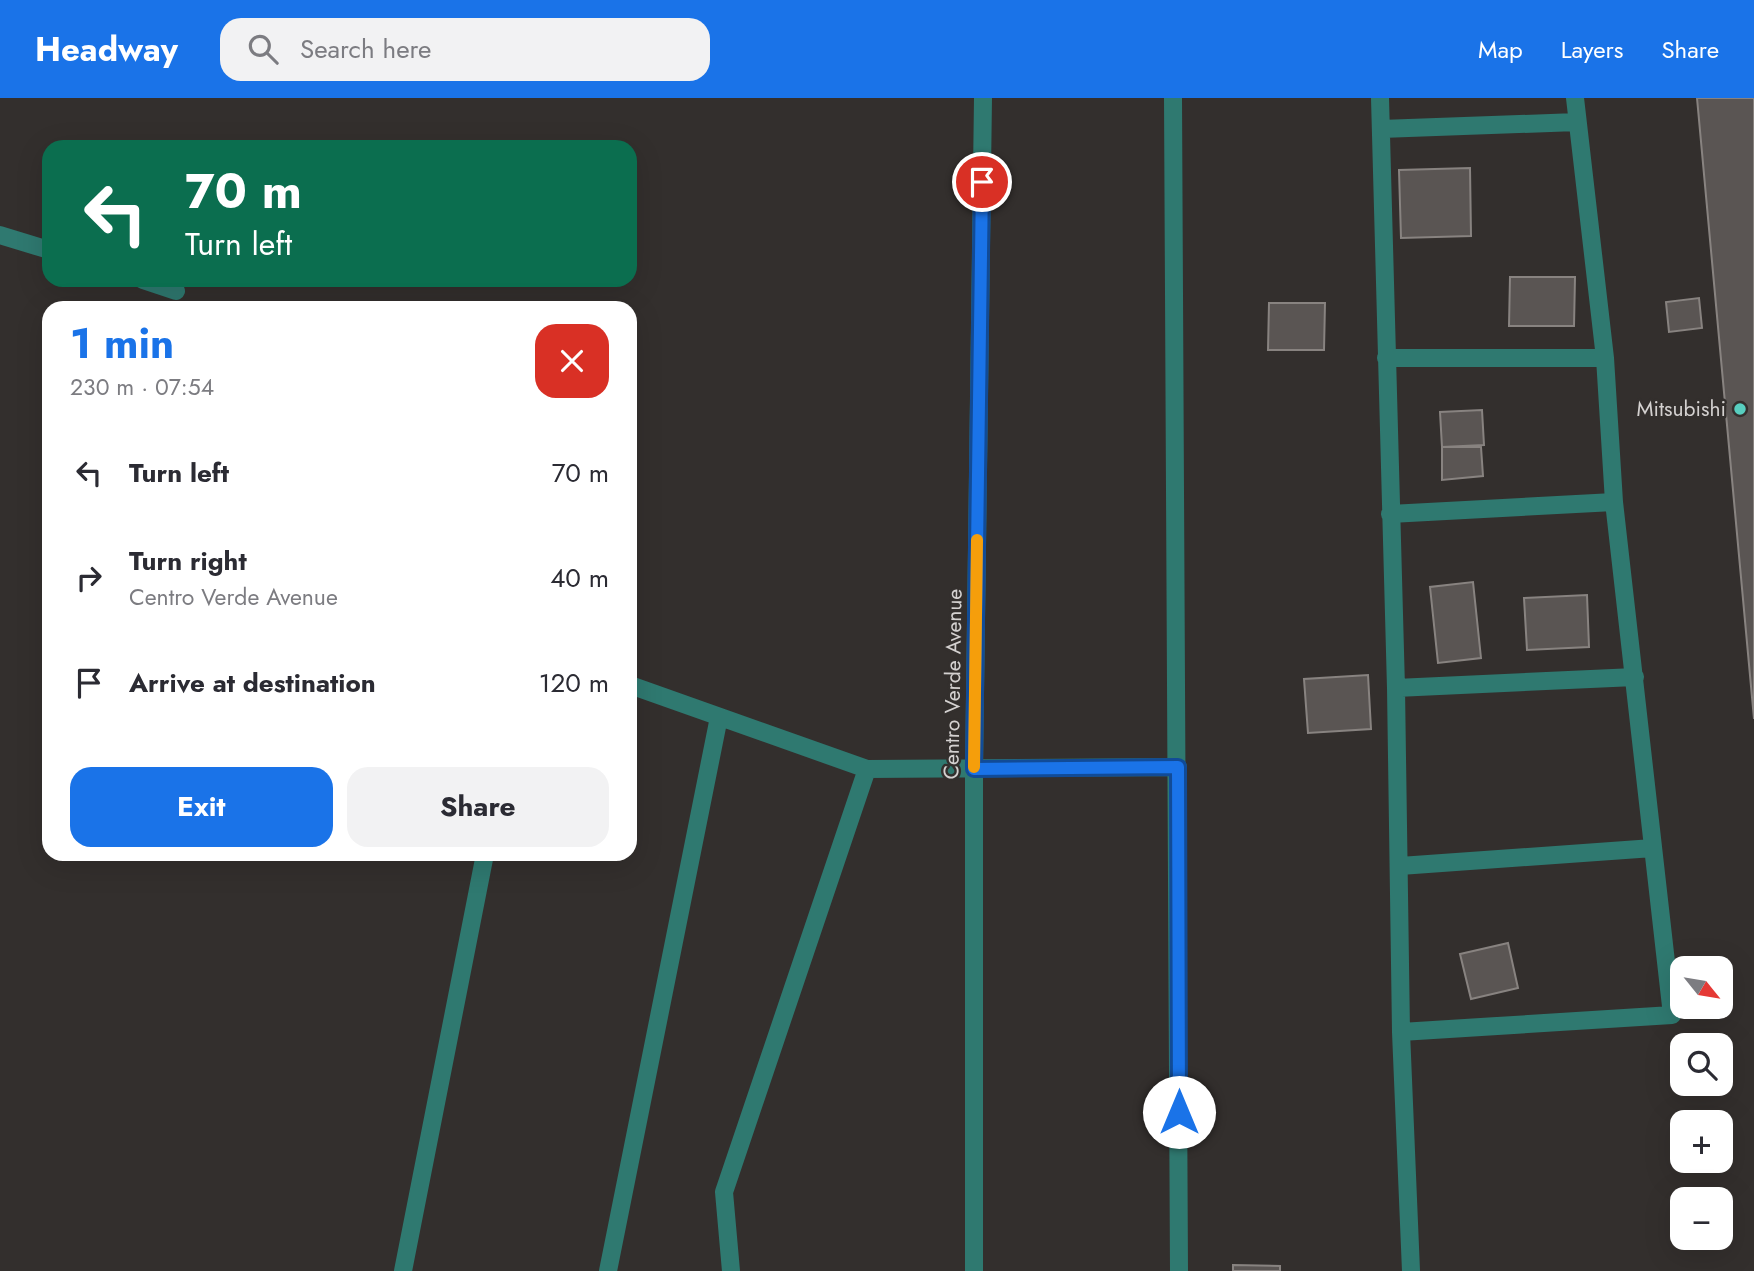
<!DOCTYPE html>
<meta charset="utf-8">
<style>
:root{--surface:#fff;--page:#f2f2f3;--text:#2b2b33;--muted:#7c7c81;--accent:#1a73e8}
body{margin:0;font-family:Jost,sans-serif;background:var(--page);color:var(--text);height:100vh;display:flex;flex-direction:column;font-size:26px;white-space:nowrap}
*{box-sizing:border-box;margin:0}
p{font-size:23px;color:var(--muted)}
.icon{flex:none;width:38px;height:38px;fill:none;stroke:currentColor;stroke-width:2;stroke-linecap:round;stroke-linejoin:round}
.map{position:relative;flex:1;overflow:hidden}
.panel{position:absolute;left:42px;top:203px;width:595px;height:560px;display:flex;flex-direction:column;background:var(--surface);border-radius:21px;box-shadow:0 7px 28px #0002}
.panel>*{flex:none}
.top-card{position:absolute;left:42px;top:42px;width:595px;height:147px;border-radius:21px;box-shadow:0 7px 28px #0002;background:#0b6e4f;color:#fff;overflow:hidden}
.needle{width:46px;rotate:120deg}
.tools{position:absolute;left:1670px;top:858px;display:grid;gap:14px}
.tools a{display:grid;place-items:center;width:63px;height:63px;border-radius:14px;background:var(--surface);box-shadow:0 7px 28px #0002;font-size:35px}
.pin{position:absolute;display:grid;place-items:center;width:60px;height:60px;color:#fff;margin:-30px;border:4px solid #fff;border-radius:50%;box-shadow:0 2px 7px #0007}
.me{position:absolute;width:77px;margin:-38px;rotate:0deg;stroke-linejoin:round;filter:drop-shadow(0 0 5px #0008)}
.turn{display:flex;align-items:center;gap:24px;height:147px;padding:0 28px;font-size:32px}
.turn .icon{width:91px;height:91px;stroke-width:2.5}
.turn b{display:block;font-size:49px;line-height:60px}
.round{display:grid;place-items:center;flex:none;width:74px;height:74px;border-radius:21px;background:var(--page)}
.summary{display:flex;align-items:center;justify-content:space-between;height:119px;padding:0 28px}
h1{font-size:42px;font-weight:700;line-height:52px;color:var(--accent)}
.cta{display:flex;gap:14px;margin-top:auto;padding:14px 28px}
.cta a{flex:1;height:80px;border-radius:21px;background:var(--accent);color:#fff;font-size:28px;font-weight:700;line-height:80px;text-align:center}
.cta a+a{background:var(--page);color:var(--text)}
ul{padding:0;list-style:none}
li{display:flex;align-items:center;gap:21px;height:105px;padding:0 28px}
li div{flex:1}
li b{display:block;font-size:26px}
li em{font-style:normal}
header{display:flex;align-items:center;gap:42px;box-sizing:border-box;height:98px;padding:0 35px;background:var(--accent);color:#fff}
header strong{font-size:33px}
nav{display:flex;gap:38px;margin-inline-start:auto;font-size:24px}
.search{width:490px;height:63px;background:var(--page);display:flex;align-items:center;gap:18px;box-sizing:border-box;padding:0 24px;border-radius:21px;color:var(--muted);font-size:26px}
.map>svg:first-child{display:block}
.building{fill:#5a5553;stroke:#888380;stroke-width:2}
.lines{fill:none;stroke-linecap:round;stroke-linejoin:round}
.minor{stroke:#2f7970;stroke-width:18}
.route-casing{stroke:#114b97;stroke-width:18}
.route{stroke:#1a73e8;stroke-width:12}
.slow{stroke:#f59e0b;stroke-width:12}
.poi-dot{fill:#58cebf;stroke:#332f2d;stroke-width:2.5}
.labels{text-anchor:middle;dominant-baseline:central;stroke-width:5;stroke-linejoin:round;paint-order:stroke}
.poi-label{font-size:21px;fill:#d4d1d0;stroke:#332f2d;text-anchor:end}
.street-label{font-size:21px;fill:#d4d1d0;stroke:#332f2d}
</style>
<header>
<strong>Headway</strong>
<div class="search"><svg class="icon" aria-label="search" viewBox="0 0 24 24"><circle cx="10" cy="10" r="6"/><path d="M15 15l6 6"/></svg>Search here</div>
<nav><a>Map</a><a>Layers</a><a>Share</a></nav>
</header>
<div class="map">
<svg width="1754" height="1173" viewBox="0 0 1754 1173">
<rect width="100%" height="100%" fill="#332f2d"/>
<path class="building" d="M1697 0H1754V621Z
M1470 70 1471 138 1401 140 1399 72Z
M1510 179H1575L1574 228H1509Z
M1699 200 1702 230 1669 234 1666 204Z
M1269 205H1325L1324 252H1268Z
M1482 312 1484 347 1442 349 1440 314Z
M1442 349H1481L1483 378 1442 382Z
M1473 484 1481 560 1438 565 1430 489Z
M1587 497 1589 549 1527 552 1524 500Z
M1368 577 1371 631 1308 635 1304 581Z
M1508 845 1518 890 1471 901 1460 856Z
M1233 1167 1280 1168V1173H1233Z"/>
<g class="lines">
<path class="minor" d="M1173 0 1179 1173
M1380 0 1396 590 1401 934 1411 1173
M1381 31 1577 24
M0 137 49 152
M143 182 176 193
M1386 260H1605
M1390 416 1614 404
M630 587 867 671 1178 669
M1396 590 1635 579
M1400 768 1653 750
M1401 934 1672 917 1614 404 1605 260 1575 0
M403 1173 485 756
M608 1173 719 619
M731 1173 724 1094 867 671
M974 1173V671L983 0"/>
</g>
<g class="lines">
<g class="route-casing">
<path id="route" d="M982 84 974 671 1178 669 1179 1014"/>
</g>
<use href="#route" class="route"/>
<path class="slow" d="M974 669 977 442"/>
</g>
<circle class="poi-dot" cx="1740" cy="311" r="7"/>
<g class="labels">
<g class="poi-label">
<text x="1726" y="311">Mitsubishi</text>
</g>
<g class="street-label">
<text transform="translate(953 586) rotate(-89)">Centro Verde Avenue</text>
</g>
</g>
</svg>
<div class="tools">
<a><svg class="needle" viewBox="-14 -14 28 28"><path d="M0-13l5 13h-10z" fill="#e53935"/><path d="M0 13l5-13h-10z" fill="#7c7c81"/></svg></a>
<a><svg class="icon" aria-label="search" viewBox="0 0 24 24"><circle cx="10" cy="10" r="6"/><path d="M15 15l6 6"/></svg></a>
<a>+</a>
<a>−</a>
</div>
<div class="pin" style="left:982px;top:84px;background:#d93025"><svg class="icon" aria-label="arrive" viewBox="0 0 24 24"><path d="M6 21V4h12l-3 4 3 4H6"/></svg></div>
<svg class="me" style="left:1179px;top:1014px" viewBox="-20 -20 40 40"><circle r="19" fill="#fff"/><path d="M0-13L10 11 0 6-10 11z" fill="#1a73e8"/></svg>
<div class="top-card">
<div class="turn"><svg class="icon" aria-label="left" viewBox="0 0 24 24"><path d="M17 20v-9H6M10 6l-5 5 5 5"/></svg><div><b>70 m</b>Turn left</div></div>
</div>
<section class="panel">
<div class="summary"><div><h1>1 min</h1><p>230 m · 07:54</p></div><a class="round" style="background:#d93025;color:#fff"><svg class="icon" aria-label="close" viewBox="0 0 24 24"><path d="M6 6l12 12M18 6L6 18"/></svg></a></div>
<ul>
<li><svg class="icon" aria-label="left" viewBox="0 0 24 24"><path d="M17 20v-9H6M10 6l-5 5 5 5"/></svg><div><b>Turn left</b></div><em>70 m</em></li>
<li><svg class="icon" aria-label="right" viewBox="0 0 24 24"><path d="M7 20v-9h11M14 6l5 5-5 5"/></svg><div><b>Turn right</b><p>Centro Verde Avenue</p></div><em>40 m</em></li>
<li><svg class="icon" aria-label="arrive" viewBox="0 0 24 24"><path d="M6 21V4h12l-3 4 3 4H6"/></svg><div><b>Arrive at destination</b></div><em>120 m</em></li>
</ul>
<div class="cta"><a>Exit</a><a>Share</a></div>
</section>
</div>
